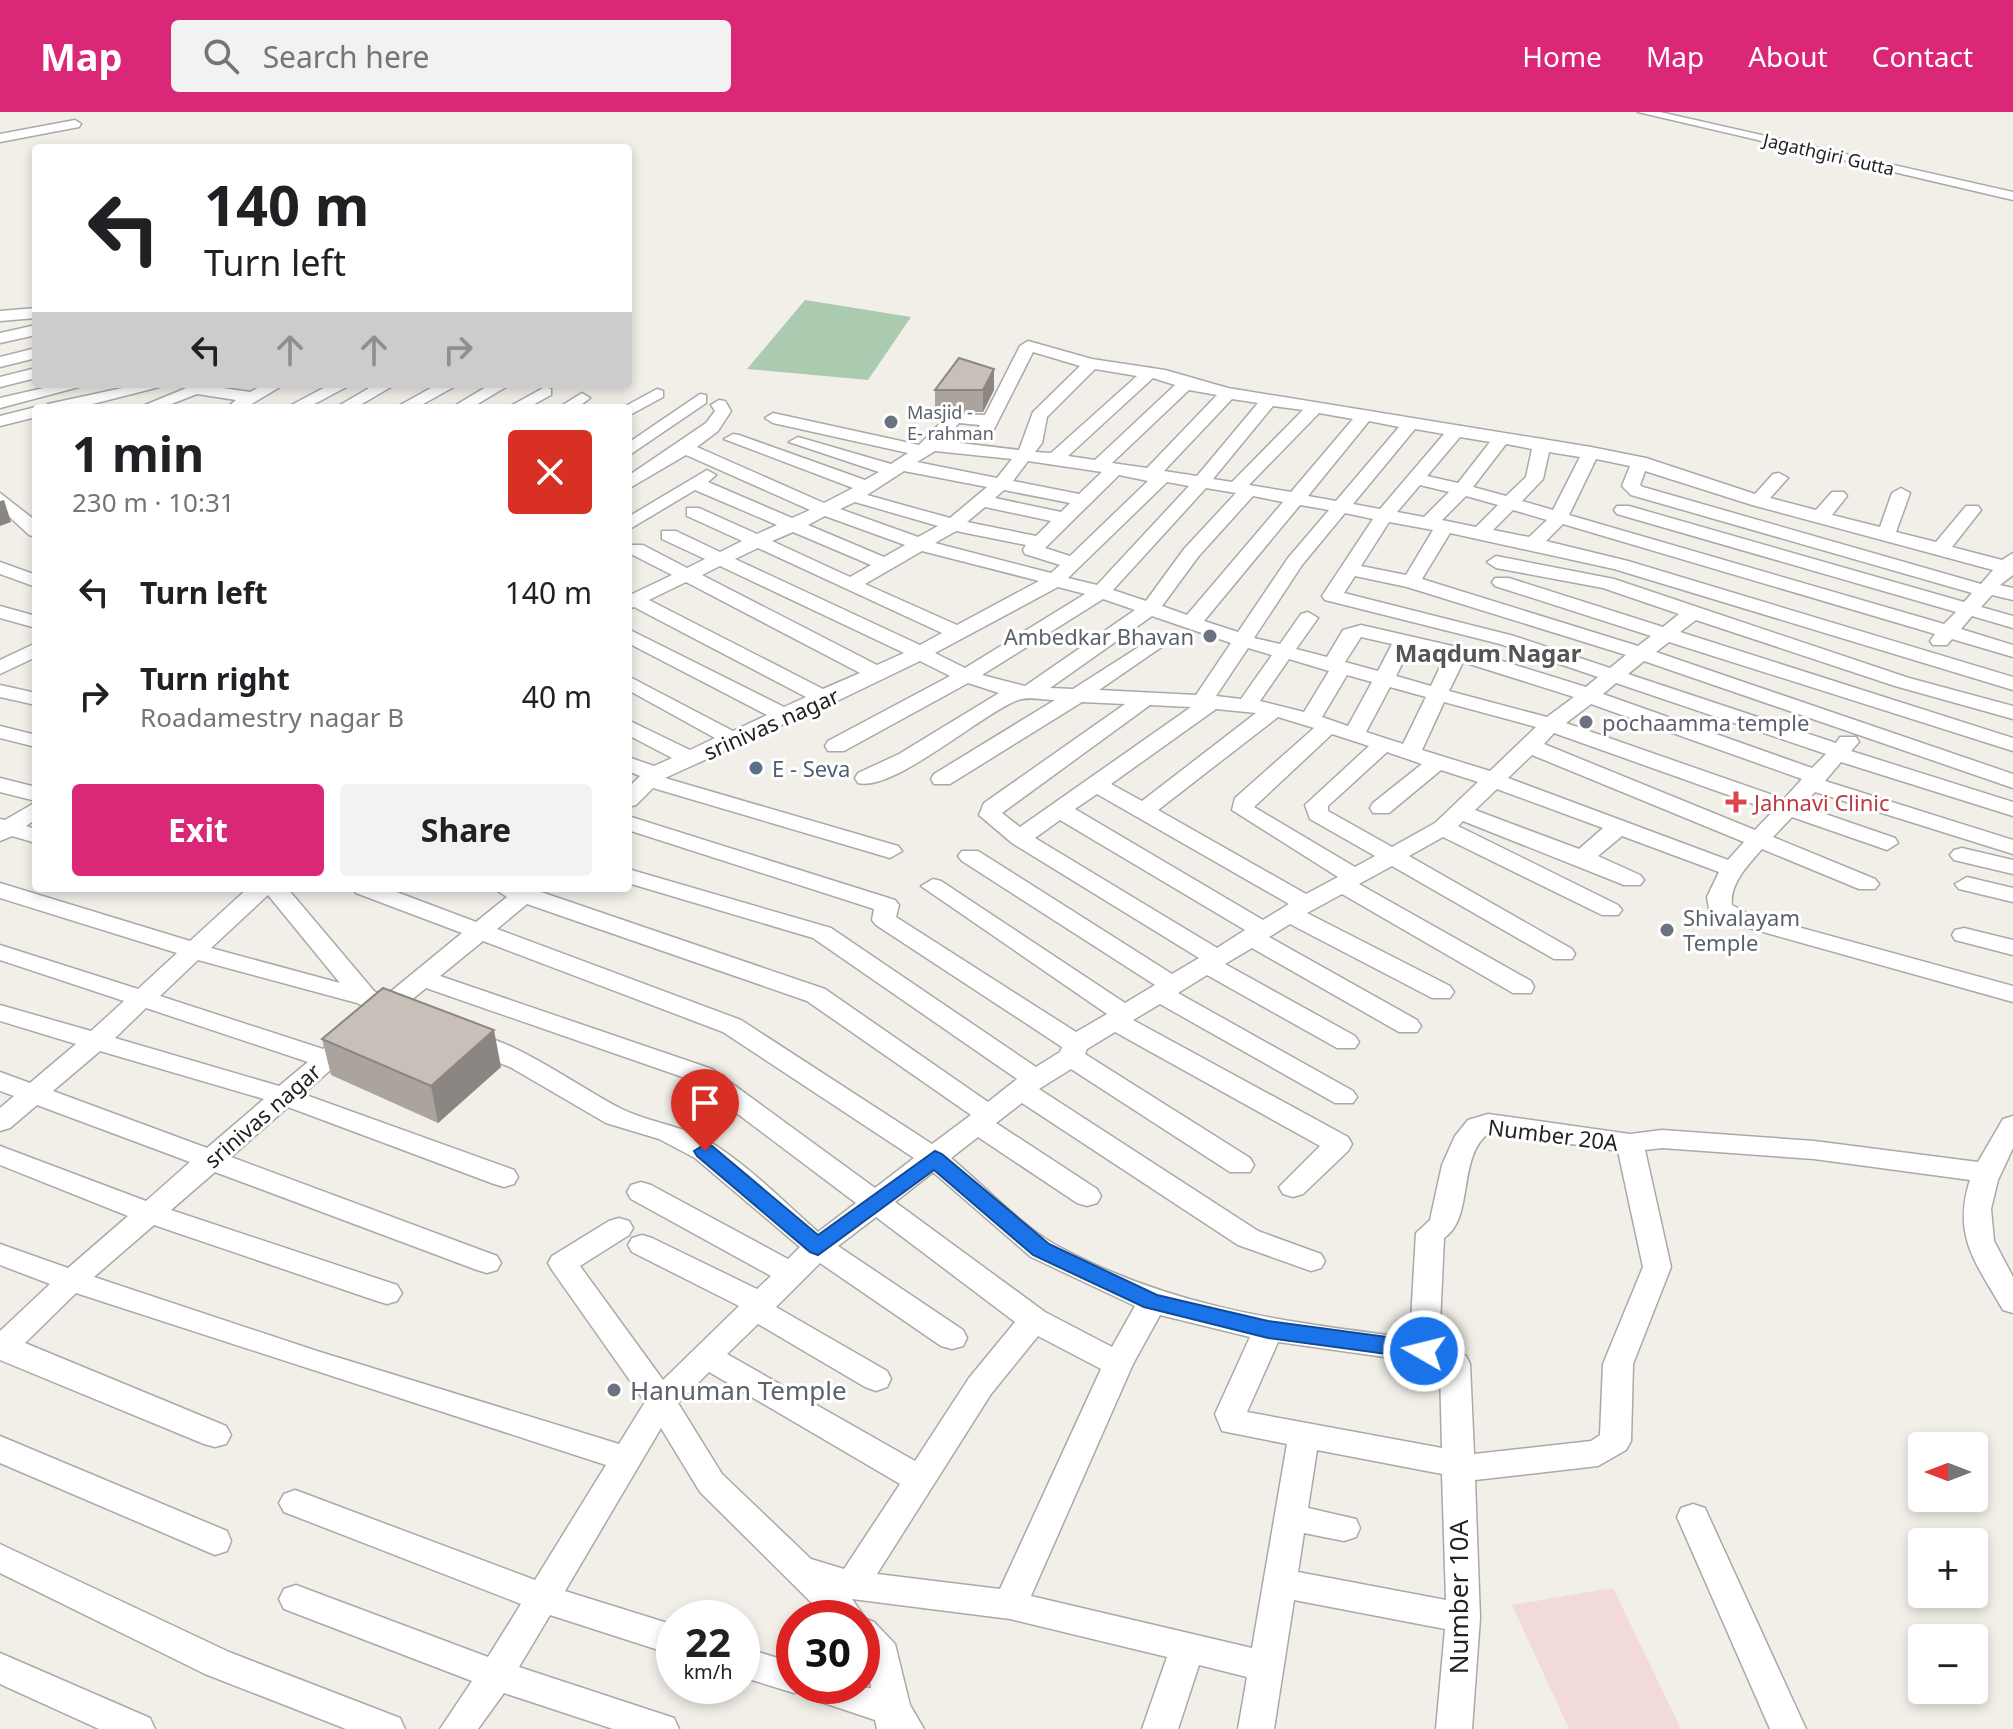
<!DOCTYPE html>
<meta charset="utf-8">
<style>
:root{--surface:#fff;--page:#f2f2f2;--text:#202124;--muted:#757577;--accent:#db2777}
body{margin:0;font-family:"Noto Sans",sans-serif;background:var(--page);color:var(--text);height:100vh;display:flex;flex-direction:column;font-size:30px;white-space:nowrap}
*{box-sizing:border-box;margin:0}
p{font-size:26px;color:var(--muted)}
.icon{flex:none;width:44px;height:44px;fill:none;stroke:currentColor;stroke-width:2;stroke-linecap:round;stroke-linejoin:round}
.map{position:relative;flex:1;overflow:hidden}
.drawer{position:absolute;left:32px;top:292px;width:600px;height:488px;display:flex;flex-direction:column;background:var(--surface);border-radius:8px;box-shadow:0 4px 12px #0003}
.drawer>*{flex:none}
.top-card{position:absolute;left:32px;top:32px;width:600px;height:244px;border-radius:8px;box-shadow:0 4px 12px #0003;background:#fff;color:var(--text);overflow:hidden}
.needle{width:52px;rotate:270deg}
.controls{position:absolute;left:1908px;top:1320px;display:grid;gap:16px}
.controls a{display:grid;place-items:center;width:80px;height:80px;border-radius:8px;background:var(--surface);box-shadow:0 4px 12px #0003;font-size:40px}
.speed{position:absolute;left:656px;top:1488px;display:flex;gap:16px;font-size:40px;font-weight:700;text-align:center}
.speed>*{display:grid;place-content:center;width:104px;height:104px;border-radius:50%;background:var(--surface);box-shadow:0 4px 12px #0003;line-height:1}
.speed small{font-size:20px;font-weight:400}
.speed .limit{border:12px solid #d22;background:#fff;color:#111}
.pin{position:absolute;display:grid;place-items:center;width:68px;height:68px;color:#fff;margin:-82px -34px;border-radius:50% 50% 50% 0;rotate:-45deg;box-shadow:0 0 8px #0007}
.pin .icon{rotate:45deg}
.me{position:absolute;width:88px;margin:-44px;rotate:278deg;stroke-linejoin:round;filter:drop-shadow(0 0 6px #0008)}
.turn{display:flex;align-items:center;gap:28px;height:168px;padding:0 40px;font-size:36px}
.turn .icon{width:104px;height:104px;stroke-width:2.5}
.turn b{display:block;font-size:56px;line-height:68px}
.lanes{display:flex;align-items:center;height:76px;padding:0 40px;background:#0003;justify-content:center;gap:40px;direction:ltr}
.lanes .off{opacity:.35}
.round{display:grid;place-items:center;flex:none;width:84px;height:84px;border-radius:8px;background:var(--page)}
.head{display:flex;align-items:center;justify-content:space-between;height:136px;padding:0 40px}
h1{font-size:48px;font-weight:700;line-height:60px}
.button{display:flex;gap:16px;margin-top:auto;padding:16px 40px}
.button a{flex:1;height:92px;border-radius:8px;background:var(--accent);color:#fff;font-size:32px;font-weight:700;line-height:92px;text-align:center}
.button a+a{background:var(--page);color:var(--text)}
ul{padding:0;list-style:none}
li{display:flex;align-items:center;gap:24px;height:104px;padding:0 40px}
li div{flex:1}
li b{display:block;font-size:30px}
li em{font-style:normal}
header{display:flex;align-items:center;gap:48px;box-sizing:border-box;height:112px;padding:0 40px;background:var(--accent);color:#fff}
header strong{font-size:38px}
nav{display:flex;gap:44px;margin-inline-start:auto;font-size:28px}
.search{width:560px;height:72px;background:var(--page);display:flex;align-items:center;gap:20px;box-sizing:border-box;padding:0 28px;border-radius:8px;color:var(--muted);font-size:30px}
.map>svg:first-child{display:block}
.commercial{fill:#f2dad9}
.cemetery{fill:#aacbaf}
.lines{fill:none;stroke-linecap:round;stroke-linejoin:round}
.minor-casing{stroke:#a9a9a9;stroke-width:3}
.minor{fill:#fff;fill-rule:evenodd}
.wall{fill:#aba49e}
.shaded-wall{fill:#8b8681}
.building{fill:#c7bfb8;stroke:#8b8681;stroke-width:2}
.route{fill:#1a73e8;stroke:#114b97;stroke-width:2}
.worship-dot{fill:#6b7280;stroke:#fff;stroke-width:3}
.service-dot{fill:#5c6f8a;stroke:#fff;stroke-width:3}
.health-dot{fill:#e0444e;stroke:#fff;stroke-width:3}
.labels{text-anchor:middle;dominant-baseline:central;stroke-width:6;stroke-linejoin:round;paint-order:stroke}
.far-street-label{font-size:18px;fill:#222;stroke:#fff}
.far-worship-label{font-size:18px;fill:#5b616d;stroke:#fff;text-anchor:start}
.worship-label{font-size:22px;fill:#5b616d;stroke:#fff;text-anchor:start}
.street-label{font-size:22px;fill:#222;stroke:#fff}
.service-label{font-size:22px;fill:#4e5e75;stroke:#fff;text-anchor:start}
.health-label{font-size:22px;fill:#be3a42;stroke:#fff;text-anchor:start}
.neighbourhood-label{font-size:24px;font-weight:bold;fill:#555;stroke:#fff}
.near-worship-label{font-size:26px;fill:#5b616d;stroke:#fff;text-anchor:start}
.near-street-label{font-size:26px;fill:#222;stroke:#fff}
</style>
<header>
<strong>Map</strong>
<div class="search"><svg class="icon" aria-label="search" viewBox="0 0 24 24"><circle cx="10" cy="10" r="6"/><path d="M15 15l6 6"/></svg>Search here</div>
<nav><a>Home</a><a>Map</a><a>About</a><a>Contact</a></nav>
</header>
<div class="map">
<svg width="2013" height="1617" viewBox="0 0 2013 1617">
<rect width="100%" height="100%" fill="#f2efe9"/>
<path class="commercial" d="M1613 1476 1681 1617H1569L1512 1493Z"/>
<path class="cemetery" d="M805 188 911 205 868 268 747 257Z"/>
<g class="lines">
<g class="minor-casing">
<path id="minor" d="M1638 0H1660L2013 80V88Z
M75 8 81 12 79 15 0 30V22Z
M36 196V206L0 209V199Z
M36 213V223L0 231V221Z
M1028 229 1092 247 1165 258 1228 276 1591 335 1646 346 1755 382 1773 362 1779 361 1788 366 1770 386 1816 398 1832 380H1844L1847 384 1832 403 1880 415 1892 381 1901 376 1910 381 1896 420 1936 430 1966 394H1978L1981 398 1952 435 2002 448 2013 441V463L2000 473 2013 476V488L1992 483 1981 495 2013 504V516L1972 504 1961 517 2013 533V545L1952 527 1947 533H1933L1930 529 1935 522 1563 412 1546 429 1628 449 2013 565V578L1614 457 1450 421 1422 467 1638 534 1651 524 1495 474 1492 470 1495 466H1509L1663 515 1679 502 1603 476 1496 456 1487 450 1496 444 1614 467 1909 566 2013 594V607L1895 574 1696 508 1680 520 2013 626V639L1669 530 1656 540 2013 662V676L1644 549 1628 562 1836 631 1840 625H1856L1859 630 1851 639 2013 690V704L1841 650 1825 669 2013 728V742L1815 680 1802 694 1895 726 1898 731 1887 738 1792 705 1773 725 1875 767 1879 772 1875 777H1859L1762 737C1749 752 1729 772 1732 793L1747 801 2013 874V890L1731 811 1709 797 1707 785 1719 760 1622 724 1598 744 1640 763 1644 768 1640 773H1624L1463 709 1458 714 1618 793 1622 798 1618 803H1602L1443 725 1409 744 1572 837 1575 842 1572 847H1554L1392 754 1359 772 1531 869 1534 875 1531 881H1513L1342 782 1307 801 1450 874 1454 880 1450 886H1432L1290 812 1269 825 1417 908 1421 914 1417 920H1399L1252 836 1225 852 1355 924 1359 930 1355 936H1337L1207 863 1178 881 1353 979 1357 985 1353 991H1335L1160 892 1133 908 1348 1025 1352 1032 1348 1039 1303 1082 1293 1085 1283 1082 1279 1075 1320 1034 1115 920 1087 937 1085 942 1250 1046 1254 1053 1250 1060H1230L1071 957 1039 977 1258 1119 1321 1142 1325 1149 1321 1156 1311 1159 1238 1133 1022 991 996 1011 1097 1077 1101 1084 1097 1091 1087 1094 1077 1091 978 1025 951 1046C981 1071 1022 1114 1054 1132 1170 1196 1281 1209 1410 1226L1416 1121 1430 1108 1442 1053 1455 1024 1468 1008 1488 1002 1630 1022 1662 1018 1814 1029 1978 1050 2003 1007 2013 1004V1036L1998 1068 1991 1097 1994 1129 2013 1165V1201L2003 1198C1976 1151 1952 1124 1970 1068L1814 1047 1662 1036 1645 1038 1671 1155 1633 1252 1631 1329 1626 1338 1598 1354 1475 1368 1480 1506 1472 1617H1436L1445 1517 1294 1488 1274 1617H1238L1247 1565 1199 1553 1178 1617H1142L1167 1545 1010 1507 852 1487 866 1507 874 1510 895 1532 910 1593 924 1617H877L875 1608 806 1585 802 1578 794 1581 742 1565V1535L794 1551V1574L871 1576 867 1549 862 1544V1506H827L700 1380 661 1316 565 1479 674 1513V1543L550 1503 519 1555 674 1606 679 1617H613L504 1581 478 1617H440L472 1569 284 1497 279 1487 284 1477 296 1473 488 1545 521 1492 284 1400 279 1391 284 1382 295 1378 306 1382 535 1468 606 1353 76 1181 25 1231 226 1314 231 1323 226 1332 215 1335 204 1332 0 1248V1219L50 1172 0 1153V1132L68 1156 128 1104 0 1053V1034L146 1089 190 1050 37 993 10 1016 0 1019V996L14 984 0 979V960L30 971 76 932 0 909V893L91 919 124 889 0 848V833L138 877 177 841 0 786V771L190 829 248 776H287L374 879 384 885 462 821 356 781 352 776H386L476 810 507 785 493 776H544L541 780 825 877 988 990 1017 967 813 826 628 771V757L831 816 1036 955 1060 940 1062 935 876 813 872 808 874 797 628 718V704L895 788 899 793 896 805 1076 920 1107 902 921 774 933 767 941 769 1125 891 1155 873 962 749 958 744 962 739H978L1172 862 1199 846 1012 731 979 703 984 691 1125 592 1082 590 950 672H934L931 667 934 662 1055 588C1044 588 1028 584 1018 588 981 602 894 680 858 671L855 666 858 661 899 642 999 581 968 571 844 639H828L825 634 828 629 950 564 920 549 833 591 746 628 744 634 733 635 665 666 898 734 902 739 890 746 653 676 636 693 628 695V676L640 664 628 659V645L654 654 672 646 628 623V608L690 638 715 626 628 578V564L733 619 767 603 628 531V517L784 595 806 585 634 495 628 497V484L672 463 629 441V433H643L687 456 705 447 662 427V419H676L720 440 742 429 687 404V396H699L757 422 777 413 695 378 628 418V405L707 358 716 363 708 370 792 406 810 398 686 343 628 377V364L706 311 715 299 711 293 719 288 725 289 731 299 718 319 697 335 824 391 853 376 724 327 733 322 739 323 865 368 879 360 789 330 798 325 891 352 908 341 773 311 765 306 773 301 919 333 949 302 985 303 1020 234ZM1033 240 1080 254 1033 300 1019 338 944 329H988ZM1095 257 1137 264 1051 341 1035 340 1042 331 1047 305ZM1153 266 1175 273 1095 348 1068 344ZM1189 278 1217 283 1147 356 1112 351ZM1232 287 1258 291 1197 364 1164 359ZM1273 294 1303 298 1232 370 1213 367ZM1319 301 1353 307 1291 380 1249 373ZM1369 309 1399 315 1336 389 1308 384ZM959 311 980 313 976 320 953 318ZM1415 317 1444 322 1380 397 1353 392ZM1460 325 1490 330 1458 371 1427 364ZM1506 332 1532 337 1526 365 1506 384 1473 375ZM935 339 1012 347 997 366 917 350ZM1549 340 1580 345 1553 398 1522 389 1543 367ZM1596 347 1630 354 1622 374 1631 383 1972 481 1964 490 1629 394H1617L1614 398 1617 402 1956 500 1944 512 1569 403ZM1028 349 1102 360 1079 382 1013 369ZM904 359 987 375 950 406 867 383ZM1645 359 1752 393 1993 458 1981 472 1643 375 1640 373ZM1119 363 1148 369 1070 444 1045 436ZM1167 370 1189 374 1097 473 1068 466ZM1420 373 1449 380 1424 405 1397 400ZM1206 376 1236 381 1184 437 1146 489 1113 478ZM1004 378 1070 391 1061 400 995 386ZM1253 384 1283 390 1187 503 1162 494 1198 445ZM1466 384 1498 393 1476 415 1442 408ZM855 390 938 414 918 425 840 397ZM1300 393 1329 398 1288 446 1238 520 1204 509ZM985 395 1051 409 1036 424 967 410ZM1513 398 1547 408 1529 425 1493 418ZM1345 401 1373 407 1322 484 1325 488 1500 532 1598 565 1586 575 1457 535 1361 513 1343 518 1327 545 1296 537 1318 506 1308 500 1301 502 1280 532 1254 526 1302 453ZM825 404 905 433 884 445 808 413ZM1389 410 1433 418 1406 463 1361 454ZM956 419 1026 433 1023 438 1025 442 1060 453 1051 461 935 431ZM793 420 871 453 850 465 772 429ZM758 436 942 521 920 533 735 447ZM922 439 1039 469 957 513 865 472ZM720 454 904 541 877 553 702 463ZM1355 464 1407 475 1626 543 1610 556 1514 524 1344 481ZM686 470 860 561 823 577 649 488ZM1058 475 1085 482 965 556 935 541ZM1103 487 1135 498 1025 574 982 563ZM1152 504 1231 531 1196 583 1099 578 1163 534 1166 530 1156 524 1073 577 1050 576ZM1361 525 1392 532 1378 559 1345 550ZM1248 536 1272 543 1241 587 1216 584ZM1410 536 1445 544 1431 574 1396 564ZM1289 547 1329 559 1304 600 1260 589ZM1463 550 1574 585 1547 605 1449 579ZM1347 563 1372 570 1348 614 1322 605ZM1616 571 1826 642 1812 656 1603 582ZM1390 575 1426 585 1403 632 1366 620ZM1444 590 1536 615 1490 659 1422 638ZM1591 592 1802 667 1784 687 1566 611ZM1150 593 1191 595 1020 715 1002 701ZM1216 597 1256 601 1142 689 1111 672ZM1278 605 1314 616 1235 686 1232 698 1338 765 1306 782 1158 698ZM1554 621 1773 699 1755 718 1544 632ZM1332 622 1369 634 1305 693 1310 707 1375 744 1355 755 1254 695ZM1387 640 1422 652 1373 691 1370 696 1373 701H1389L1441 658 1478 670 1435 711 1392 735 1328 699V694ZM1532 643 1744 730 1728 748 1508 666ZM1497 677 1603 716 1579 737 1475 698ZM1097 682 1289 792 1263 808 1075 697ZM1060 708 1245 818 1217 836 1035 726ZM268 783 340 871 211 836ZM527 792 807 889 971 1003 932 1032 741 908 497 817ZM483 829 723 920 914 1046 875 1076 712 957 440 864ZM198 848 357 891 369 897 366 902 370 908 406 907 410 901 404 894 426 876 694 969 856 1091 818 1120C785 1091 752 1057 715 1033 687 1014 654 1012 624 998 586 981 497 913 459 923L455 929 459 935 510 955 606 1011 659 1027 695 1046 800 1135 788 1147 651 1073 641 1070 631 1073 627 1080 631 1087 771 1164 757 1177 652 1126 642 1123 632 1126 628 1133 632 1140 739 1194 663 1268 580 1154 629 1123 633 1116 629 1109 619 1106 609 1109 552 1144 548 1151 552 1158 645 1290 619 1332 317 1239 94 1165 154 1113 377 1189 387 1192 397 1189 402 1181 397 1173 171 1098 215 1060 477 1158 487 1161 497 1158 501 1151 497 1144 231 1045 288 995 494 1072 504 1075 514 1072 518 1065 514 1058 303 982 360 932 364 926 360 920H342L323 937 160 884ZM146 896 308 950 279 974 115 926ZM100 939 264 987 207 1036 53 979ZM1490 1020 1618 1039 1643 1155 1603 1252 1600 1323 1591 1329 1474 1342 1470 1252 1466 1244 1439 1233 1444 1126C1475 1106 1456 1044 1490 1020ZM933 1060 1031 1145 1135 1194 1112 1235 1045 1200 895 1090ZM876 1105 1015 1210 969 1266 915 1349 727 1242 758 1212 865 1275 876 1279 887 1275 891 1267 887 1259 776 1195 820 1151 941 1234 952 1237 963 1234 967 1226 963 1218 838 1134ZM1160 1203 1250 1225 1215 1302 1222 1319 1287 1332 1252 1536 1031 1484 1133 1252ZM1038 1224 1101 1257 1000 1477 877 1462 991 1282ZM1278 1230 1420 1250 1440 1258 1442 1336 1247 1300ZM709 1260 900 1372 844 1457 811 1447 722 1362 678 1291ZM1317 1338 1442 1362 1446 1488 1298 1460 1304 1421 1344 1429 1356 1425 1360 1416 1356 1407 1308 1396Z
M36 236V246L0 255V245Z
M36 256V266L0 275V265Z
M61 272H90L0 296V286Z
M141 272H171L77 296H46L48 292Z
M196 272 250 280 265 272H285L245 296H232L230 293 236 288 197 282 161 296H138Z
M331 272H352L307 296H286Z
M376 272H396L355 296H335Z
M438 272H459L416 296H395Z
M491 272H511L471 296H451Z
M545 275 551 277V283L527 296H507Z
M657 277 663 279V285L628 304V296H622Z
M582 281 590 286 577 296H558Z
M700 282 706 283V291L628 344V331Z
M36 295 40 296H36V305L0 314V304Z
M0 381 36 409V425L29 423 0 396Z
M0 450 36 463V475L0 462Z
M0 494 36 504V516L0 506Z
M36 531V545L0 562V548Z
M0 573 36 581V593L0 585Z
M0 614 36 623V635L0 626Z
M0 666 36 675V689L0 680Z
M36 690V707L26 714 36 717V731L12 724 0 729V707L5 708Z
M1962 736 2013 748V762L1954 748 1950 743 1954 738Z
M1967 765 2013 776V790L1959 777 1955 772Z
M1964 816 2013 828V843L1955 828 1952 823 1955 818Z
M0 1324 227 1419 231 1429 227 1439 215 1443 0 1351Z
M1693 1392 1705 1396 1709 1405 1806 1617H1770L1677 1405 1681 1396Z
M0 1432 229 1540 400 1606 405 1617H346L205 1562 0 1461Z
M0 1541 150 1606 155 1617H99L0 1572Z"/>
</g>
<use href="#minor" class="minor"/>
</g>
<path class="wall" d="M935 278H994L983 300H935Z
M322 927 501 955 438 1011 331 963Z"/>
<path class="shaded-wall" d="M994 257V278L983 300V278Z
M4 388 11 410 0 414V389Z
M494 918 501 955 438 1011 431 974Z"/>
<path class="building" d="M959 246 994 257 983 278H935Z
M383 876 494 918 431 974 322 927Z"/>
<path class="route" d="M705 1032 712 1034 818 1123 935 1039 942 1042 1049 1132 1157 1183 1268 1209 1424 1230 1432 1233 1435 1239 1432 1245 1424 1247 1268 1226 1144 1195 1033 1143 934 1058 818 1143 810 1140 697 1044 694 1039Z"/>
<g class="worship-dot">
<circle cx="891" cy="310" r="8"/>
<circle cx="1210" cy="524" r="8"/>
<circle cx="1586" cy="610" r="8"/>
<circle cx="1667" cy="818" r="8"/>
<circle cx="614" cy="1278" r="8"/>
</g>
<circle class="service-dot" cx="756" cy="656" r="8"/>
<path class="health-dot" d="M1732 678h8v8h8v8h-8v8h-8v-8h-8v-8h8z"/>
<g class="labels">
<g class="far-street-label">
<text transform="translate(1829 42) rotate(13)">Jagathgiri Gutta</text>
</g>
<g class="far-worship-label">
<text x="907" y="300">Masjid -<tspan x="907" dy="21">E- rahman</tspan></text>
</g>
<g class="worship-label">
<text x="1194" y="524" text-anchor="end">Ambedkar Bhavan</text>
<text x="1602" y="610">pochaamma temple</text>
<text x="1683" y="805">Shivalayam<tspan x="1683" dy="25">Temple</tspan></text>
</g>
<g class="street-label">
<text transform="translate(771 611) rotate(-24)">srinivas nagar</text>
<text transform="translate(262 1003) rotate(-41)">srinivas nagar</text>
<text transform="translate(1553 1022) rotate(7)">Number 20A</text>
</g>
<g class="service-label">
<text x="772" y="656">E - Seva</text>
</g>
<g class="health-label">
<text x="1754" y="690">Jahnavi Clinic</text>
</g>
<g class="neighbourhood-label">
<text x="1488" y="540">Maqdum Nagar</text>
</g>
<g class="near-worship-label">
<text x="630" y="1278">Hanuman Temple</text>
</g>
<g class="near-street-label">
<text transform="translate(1458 1485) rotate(-90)">Number 10A</text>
</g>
</g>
</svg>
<div class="controls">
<a><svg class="needle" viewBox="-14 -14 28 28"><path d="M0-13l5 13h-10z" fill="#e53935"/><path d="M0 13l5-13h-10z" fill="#757577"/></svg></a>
<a>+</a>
<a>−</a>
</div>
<div class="speed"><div>22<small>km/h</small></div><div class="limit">30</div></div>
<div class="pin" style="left:705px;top:1039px;background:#d93025"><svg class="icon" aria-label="arrive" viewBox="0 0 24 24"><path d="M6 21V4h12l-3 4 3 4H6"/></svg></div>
<svg class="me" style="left:1424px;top:1239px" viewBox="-20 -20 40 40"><circle r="17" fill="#1a73e8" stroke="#fff" stroke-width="3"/><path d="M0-11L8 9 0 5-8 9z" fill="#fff"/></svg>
<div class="top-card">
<div class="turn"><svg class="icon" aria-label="left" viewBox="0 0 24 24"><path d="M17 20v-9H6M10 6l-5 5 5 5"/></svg><div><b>140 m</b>Turn left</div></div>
<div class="lanes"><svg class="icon" aria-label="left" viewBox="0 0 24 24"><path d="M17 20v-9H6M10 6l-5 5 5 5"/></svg><svg class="icon off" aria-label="ahead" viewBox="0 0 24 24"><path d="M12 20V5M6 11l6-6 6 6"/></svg><svg class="icon off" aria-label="ahead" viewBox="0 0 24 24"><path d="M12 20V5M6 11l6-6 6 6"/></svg><svg class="icon off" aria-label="right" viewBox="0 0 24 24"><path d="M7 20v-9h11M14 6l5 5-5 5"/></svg></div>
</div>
<section class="drawer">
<div class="head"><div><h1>1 min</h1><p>230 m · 10:31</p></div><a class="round" style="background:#d93025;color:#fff"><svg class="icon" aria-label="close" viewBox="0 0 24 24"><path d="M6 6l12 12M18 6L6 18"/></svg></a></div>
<ul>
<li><svg class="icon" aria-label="left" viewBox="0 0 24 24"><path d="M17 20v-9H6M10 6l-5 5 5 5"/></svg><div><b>Turn left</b></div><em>140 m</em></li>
<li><svg class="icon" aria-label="right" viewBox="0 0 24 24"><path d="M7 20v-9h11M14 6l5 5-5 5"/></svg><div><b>Turn right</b><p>Roadamestry nagar B</p></div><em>40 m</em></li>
</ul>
<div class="button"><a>Exit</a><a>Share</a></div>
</section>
</div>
